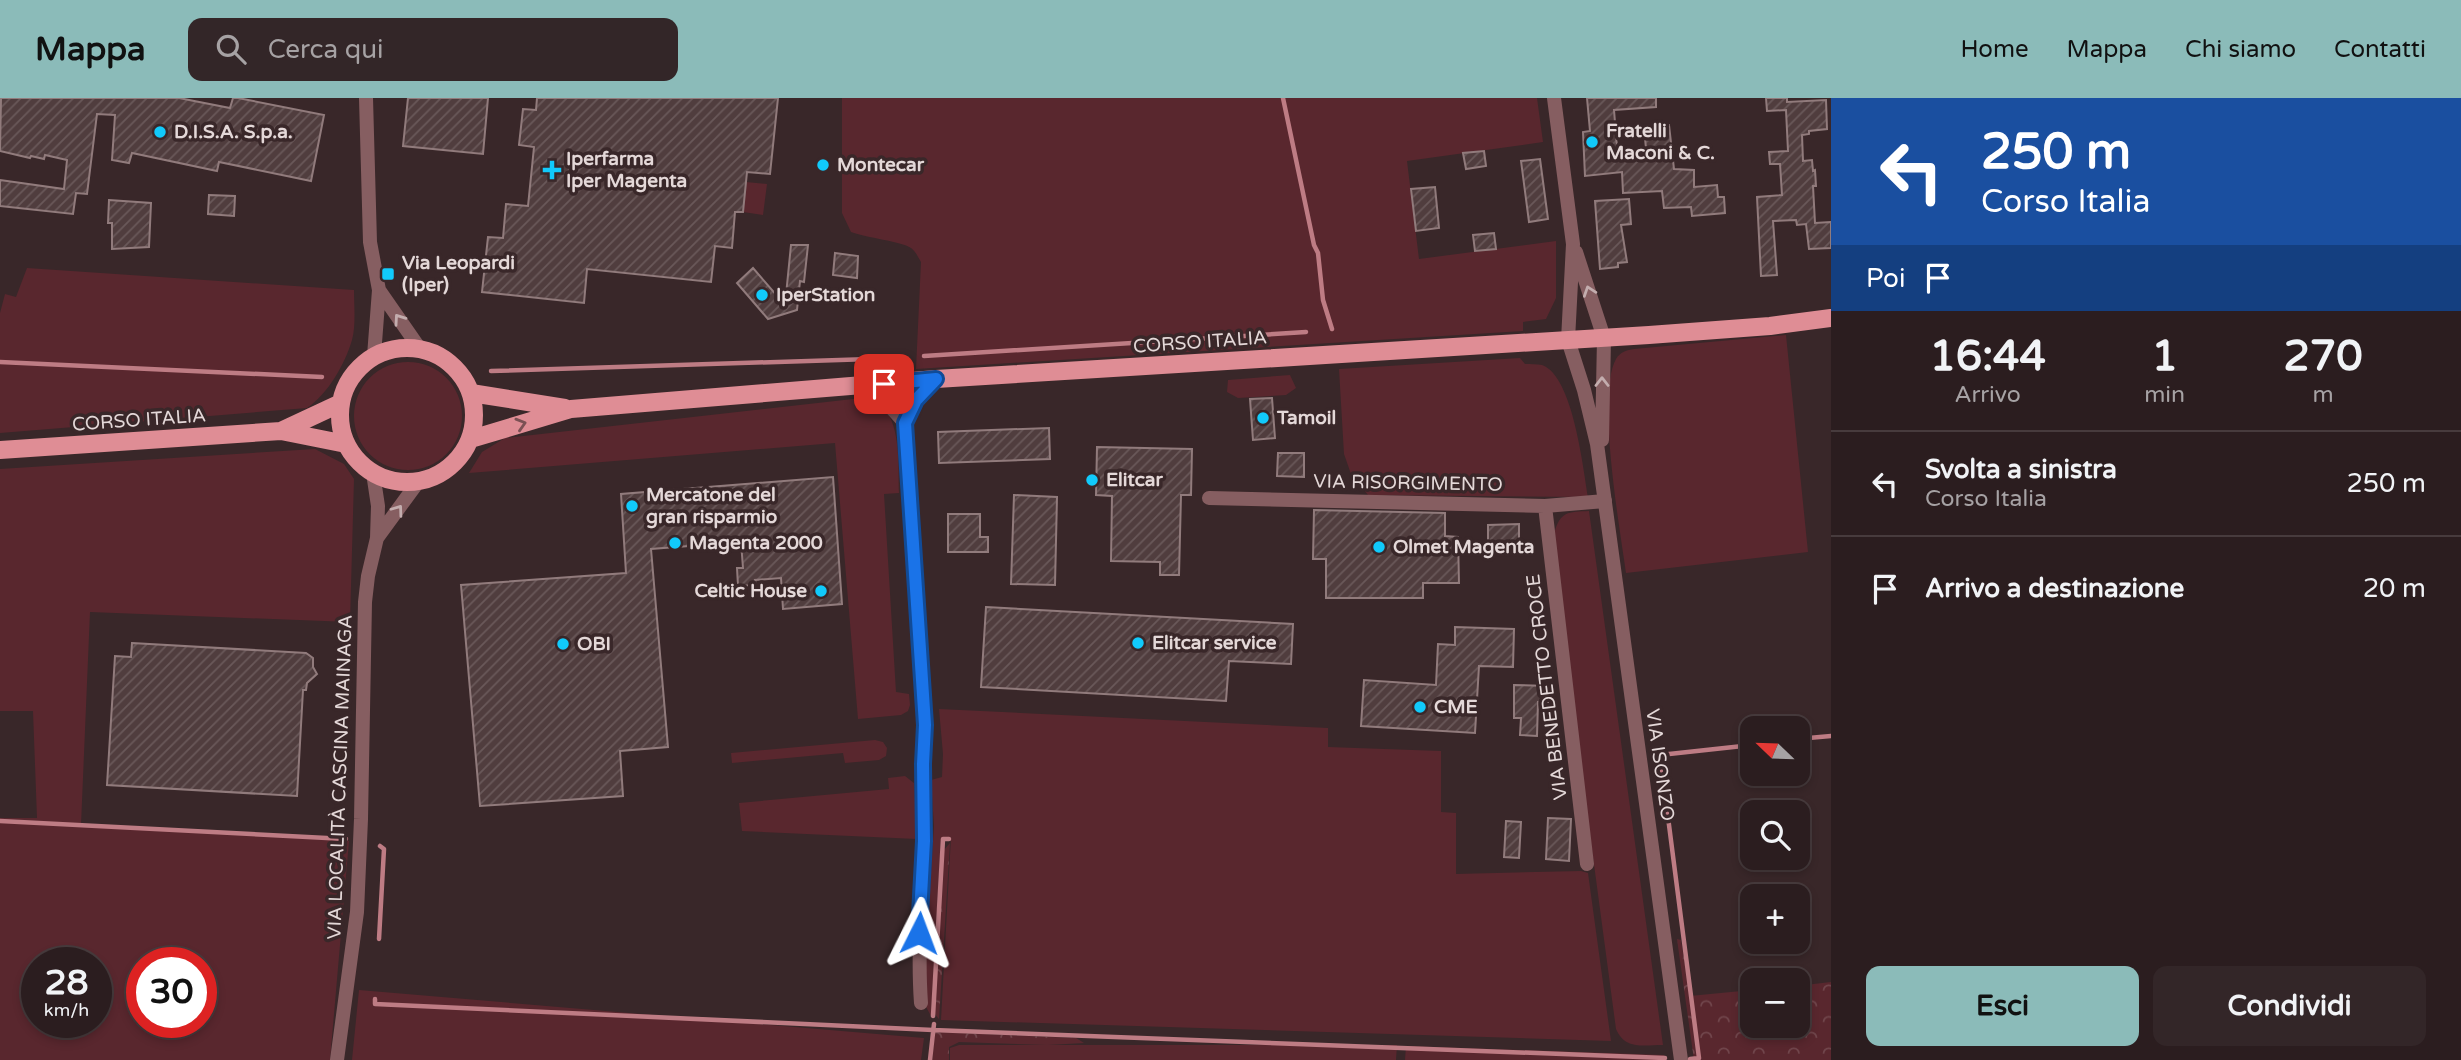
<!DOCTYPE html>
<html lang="it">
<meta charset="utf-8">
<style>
:root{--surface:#2b1d1f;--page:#332628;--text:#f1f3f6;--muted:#a6a2a4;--line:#473b3d;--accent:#8bbbb9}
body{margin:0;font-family:"Varela Round",sans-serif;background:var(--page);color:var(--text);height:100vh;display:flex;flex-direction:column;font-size:26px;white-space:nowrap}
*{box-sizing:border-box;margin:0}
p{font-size:23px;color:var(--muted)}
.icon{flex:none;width:38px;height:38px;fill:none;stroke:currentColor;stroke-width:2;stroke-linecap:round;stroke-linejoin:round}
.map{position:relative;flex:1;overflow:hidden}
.drawer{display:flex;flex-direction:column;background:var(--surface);width:630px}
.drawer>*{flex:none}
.guide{background:#1a4fa0;color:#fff;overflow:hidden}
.needle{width:46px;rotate:293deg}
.controls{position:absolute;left:1740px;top:618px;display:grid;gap:14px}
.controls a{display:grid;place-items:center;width:70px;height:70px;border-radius:14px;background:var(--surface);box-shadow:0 4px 10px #0003,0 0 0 2px var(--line);font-size:35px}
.speed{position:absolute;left:21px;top:849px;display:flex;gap:14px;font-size:35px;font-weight:700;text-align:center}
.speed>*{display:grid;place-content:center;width:91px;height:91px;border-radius:50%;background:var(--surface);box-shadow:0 4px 10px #0003,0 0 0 2px var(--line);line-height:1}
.speed small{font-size:18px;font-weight:400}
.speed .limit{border:10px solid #d22;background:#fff;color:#111}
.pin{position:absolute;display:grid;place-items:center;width:60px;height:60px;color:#fff;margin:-30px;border-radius:14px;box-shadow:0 4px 10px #0006}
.me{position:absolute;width:77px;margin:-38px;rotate:3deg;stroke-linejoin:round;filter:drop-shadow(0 0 5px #0008)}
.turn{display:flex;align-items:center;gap:24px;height:147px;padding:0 35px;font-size:32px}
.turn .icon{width:91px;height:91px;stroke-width:2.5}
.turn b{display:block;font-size:49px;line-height:60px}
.then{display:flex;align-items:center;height:66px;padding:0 35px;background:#0003;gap:14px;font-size:26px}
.eta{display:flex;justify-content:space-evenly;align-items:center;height:119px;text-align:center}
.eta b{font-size:42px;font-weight:800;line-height:49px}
.primary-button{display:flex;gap:14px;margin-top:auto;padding:14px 35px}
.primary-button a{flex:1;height:80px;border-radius:14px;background:var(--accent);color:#111;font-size:28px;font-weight:800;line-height:80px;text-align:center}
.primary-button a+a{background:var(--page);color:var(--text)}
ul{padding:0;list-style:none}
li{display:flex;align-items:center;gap:21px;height:105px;padding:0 35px;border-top:2px solid var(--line)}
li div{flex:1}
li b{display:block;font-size:26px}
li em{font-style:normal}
header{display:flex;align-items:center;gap:42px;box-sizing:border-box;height:98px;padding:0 35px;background:var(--accent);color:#111}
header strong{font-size:33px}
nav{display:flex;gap:38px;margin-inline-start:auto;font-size:24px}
.search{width:490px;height:63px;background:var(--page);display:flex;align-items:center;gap:18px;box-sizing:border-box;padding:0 24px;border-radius:14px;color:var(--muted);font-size:26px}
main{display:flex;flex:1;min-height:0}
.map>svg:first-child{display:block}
.grass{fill:#59272e;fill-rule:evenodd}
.forest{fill:url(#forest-crowns)}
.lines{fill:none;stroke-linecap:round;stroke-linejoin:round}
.stream{stroke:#be7c84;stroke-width:4.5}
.building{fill:url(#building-hatch);stroke:#917b7c;stroke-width:2}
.minor{stroke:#865e61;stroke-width:14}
.tertiary{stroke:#865e61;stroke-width:14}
.primary{stroke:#df8d95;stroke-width:18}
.oneway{stroke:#c3adae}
.oneway2{stroke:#7b5054}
.route-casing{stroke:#114b97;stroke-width:18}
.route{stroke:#1a73e8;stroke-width:12}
.poi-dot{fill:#11cafb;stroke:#392729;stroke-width:2.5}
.labels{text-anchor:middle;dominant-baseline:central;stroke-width:7;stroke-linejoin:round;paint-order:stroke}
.poi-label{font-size:19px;font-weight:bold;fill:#e4d8d8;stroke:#392729;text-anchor:start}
.street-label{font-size:19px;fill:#e4d8d8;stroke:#392729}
</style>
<header>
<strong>Mappa</strong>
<div class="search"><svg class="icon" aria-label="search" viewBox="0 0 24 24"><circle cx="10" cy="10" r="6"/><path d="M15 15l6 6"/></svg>Cerca qui</div>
<nav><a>Home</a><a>Mappa</a><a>Chi siamo</a><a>Contatti</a></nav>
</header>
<main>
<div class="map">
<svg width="1831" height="962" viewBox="0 0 1831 962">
<defs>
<pattern id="forest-crowns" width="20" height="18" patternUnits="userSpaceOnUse" patternTransform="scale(1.75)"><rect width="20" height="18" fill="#59272e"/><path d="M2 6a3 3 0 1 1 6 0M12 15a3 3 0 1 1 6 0" fill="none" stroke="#71464c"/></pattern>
<pattern id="building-hatch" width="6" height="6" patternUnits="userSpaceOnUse" patternTransform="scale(1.75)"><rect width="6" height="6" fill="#503d3e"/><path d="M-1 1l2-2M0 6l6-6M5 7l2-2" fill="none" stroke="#695859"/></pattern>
</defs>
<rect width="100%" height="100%" fill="#392729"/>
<path class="grass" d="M842 0H1537L1543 44 1407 63 1419 161 1556 143V200L1546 221 1523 224V233L916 271 921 164C918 159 916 154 911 150 901 143 866 140 851 134L842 115Z
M746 84 767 86 763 117 743 114Z
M27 170 354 192C354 208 356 227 352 242 345 266 328 296 307 310L0 335V215L5 196 16 199Z
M1786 237 1808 454 1626 475C1620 431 1596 297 1616 261 1620 254 1627 252 1634 251Z
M1520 260 1525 266C1530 266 1537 266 1542 267 1573 278 1583 369 1588 399L1368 397 1351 376 1344 356 1339 271Z
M354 318a54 54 0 1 1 108 0a54 54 0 1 1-108 0Z
M1290 277 1296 290 1286 297 1238 300 1227 294 1228 282Z
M862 300C867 302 874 302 878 305 902 320 898 370 899 395L884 396 896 594 909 596 910 607 908 613 901 617 858 621 835 345 469 375 482 354 505 340Z
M315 351 344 366 354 381 350 524 90 514 81 727 349 743 330 962H0V720H37L33 613H0V371ZM37 864H96V924H37ZM142 864H201V924H142Z
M1589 413 1663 947C1643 947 1625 952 1616 931L1583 684 1554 436C1560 413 1568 414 1589 413Z
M939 611 1328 630V649L1441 653V714L1456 715V776L1581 773 1588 775 1611 943 941 922 951 739 941 740 931 918 925 907 923 896 934 728 931 682 942 679 943 656Z
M875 642 883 644 887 650 886 658 879 662 845 665 843 655 732 665 731 655Z
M905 678 914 685 917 741 742 733 739 705 889 691 888 680Z
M359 892 924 940 921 962H352Z
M959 947H1397L1396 962H950V950Z
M1406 948 1664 957 1665 962H1405Z"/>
<path class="forest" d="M950 745 939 921 934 915 944 752Z
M1677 841 1681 842 1690 898 1752 892V928H1797V888L1831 884V962H1694Z
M935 934 1076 940 1084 945 1047 947 959 944 949 949V962H932Z"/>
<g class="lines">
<path class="stream" d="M1283 0 1314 147 1318 155 1323 202 1332 231
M924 258 1306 234
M0 264 322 279
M491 273 902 260
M1797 641 1831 638
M0 723 346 741
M379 841 384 751 380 748
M375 901V906L933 932 1665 960
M933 918 943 741H949
M1690 961 1699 960 1660 657 1752 647
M930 962 934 926"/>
</g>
<path class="building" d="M1 0H179L230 10 233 0H238L324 17 311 83 219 64 217 73 132 55 129 65 112 62 115 17 97 16 87 96 76 95 73 116 0 108V82L64 91 67 62 45 57 44 61 31 58 30 60 0 53Z
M408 0H488L483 56 403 48Z
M537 0H778L770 76 747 74 743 114H735L732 150 715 148 711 184 587 171 584 205 482 194 488 139 503 140 506 106 528 108 534 49 519 47 523 11 536 12Z
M1587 0H1656V9L1614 12 1618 62 1647 61 1644 30 1669 27 1674 71 1694 72V89L1717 87 1718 99H1724L1725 115 1692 118 1691 109 1664 110 1662 93 1623 95 1622 74 1585 78 1583 34 1590 33Z
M1766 0H1787V4L1826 2 1827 31 1809 33V36L1802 37 1803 63 1812 62 1813 73 1815 72 1816 88H1813L1815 125 1831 124V150L1809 151 1806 126 1797 127 1796 122 1773 123 1777 177 1761 178 1757 99 1782 97 1780 66H1770L1769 54 1788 53 1786 12 1767 13Z
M1484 53 1486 68 1466 71 1463 55Z
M1540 61 1548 121 1529 124 1521 63Z
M1435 89 1439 130 1416 133 1411 91Z
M209 97 235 98 234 118 208 116Z
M1629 101 1631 126 1621 127 1627 164 1618 165V169L1600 171 1595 103Z
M109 102 151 105 149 149 112 151V125H108Z
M1494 135 1496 151 1475 153 1473 137Z
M791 147H808L804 184 800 183 797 212 768 221 737 185 753 170 785 207Z
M835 155 858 158 857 180 833 177Z
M1272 300 1275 340 1253 342 1250 301Z
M1049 330 1050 361 939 365 938 334Z
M1097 349 1192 351 1191 397H1181L1179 477H1160V464L1111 463 1112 398 1096 397Z
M1278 355H1304V379L1277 378Z
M833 379 842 506 783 511 781 480 755 482 756 487 738 488 737 470H743L741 444 651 451 668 649 620 653 623 698 480 708 461 487 626 475 621 396Z
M1014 397 1057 399 1055 487 1011 486Z
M1314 412 1445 415V438L1458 439 1459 485H1423V500H1326V461H1313Z
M948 416H980V439H988V454H948Z
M1519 426V455L1488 456V427Z
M986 509 1293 526 1291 566 1229 563 1226 603 981 589Z
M1455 529 1514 531 1513 569 1479 568 1475 635 1361 628 1364 582 1436 587 1438 546 1455 547Z
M132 545 306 555 313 560V569L317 576 307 585 306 592H303L297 698 107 687 115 558 131 559Z
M1514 587 1549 588 1548 604H1538L1537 638 1520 637 1521 620H1514Z
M1548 720 1571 721 1569 763 1546 761Z
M1506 723 1521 724 1519 760 1504 759Z"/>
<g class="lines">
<path class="minor" d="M866 287 885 303 905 325
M1209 400 1545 408 1605 403
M1545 408 1587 766
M377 440 418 384
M921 905C917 850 923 796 924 741 924 703 923 665 925 627L905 325 916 302 936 281
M337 962 357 814 361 721 365 504 368 478 377 440 378 408 373 375"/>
<path class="tertiary" d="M366 0 370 144 379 192 374 258
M1554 0 1573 146 1568 242 1584 292 1597 346 1681 962
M1576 154 1604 240 1602 342
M379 192 420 251"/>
<path class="primary" d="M340 317a67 67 0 1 1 134 0a67 67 0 1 1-134 0Z
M471 295 565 310
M281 333 341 305
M471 341 571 311 936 281 1649 237 1770 228 1831 220
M0 352 281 333 346 346"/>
</g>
<defs><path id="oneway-chevron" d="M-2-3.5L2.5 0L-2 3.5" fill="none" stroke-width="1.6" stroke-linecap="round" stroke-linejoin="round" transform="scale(1.75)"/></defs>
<g class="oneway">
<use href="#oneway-chevron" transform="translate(1589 193) rotate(-109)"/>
<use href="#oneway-chevron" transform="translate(399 221) rotate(-125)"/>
<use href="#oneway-chevron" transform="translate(1602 284) rotate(-90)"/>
<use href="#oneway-chevron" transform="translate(398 412) rotate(-54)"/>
</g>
<use class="oneway2" href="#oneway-chevron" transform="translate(521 326) rotate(-17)"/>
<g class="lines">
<g class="route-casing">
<path id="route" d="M884 286 936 281 916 302 905 325 925 627 923 666 924 743 919 835"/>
</g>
<use href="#route" class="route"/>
</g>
<g class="poi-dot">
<circle cx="160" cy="34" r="7"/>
<circle cx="1592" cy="44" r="7"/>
<circle cx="823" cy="67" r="7"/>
<path d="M548.5 61.5h7v7h7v7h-7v7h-7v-7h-7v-7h7z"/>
<rect x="381" y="169" width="14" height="14" rx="3.5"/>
<circle cx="762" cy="197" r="7"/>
<circle cx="1263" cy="320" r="7"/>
<circle cx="1092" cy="382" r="7"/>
<circle cx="632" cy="408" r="7"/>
<circle cx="675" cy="445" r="7"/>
<circle cx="1379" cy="449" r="7"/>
<circle cx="821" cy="493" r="7"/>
<circle cx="1138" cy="545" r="7"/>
<circle cx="563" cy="546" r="7"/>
<circle cx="1420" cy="609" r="7"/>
</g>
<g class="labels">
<g class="poi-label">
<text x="1606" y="33">Fratelli<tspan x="1606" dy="22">Maconi &amp; C.</tspan></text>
<text x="174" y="34">D.I.S.A. S.p.a.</text>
<text x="566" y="61">Iperfarma<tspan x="566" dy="22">Iper Magenta</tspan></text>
<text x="837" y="67">Montecar</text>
<text x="402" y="165">Via Leopardi<tspan x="402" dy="22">(Iper)</tspan></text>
<text x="776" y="197">IperStation</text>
<text x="1277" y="320">Tamoil</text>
<text x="1106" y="382">Elitcar</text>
<text x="646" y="397">Mercatone del<tspan x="646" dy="22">gran risparmio</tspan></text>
<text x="689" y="445">Magenta 2000</text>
<text x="1393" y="449">Olmet Magenta</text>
<text x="807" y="493" text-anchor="end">Celtic House</text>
<text x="1152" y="545">Elitcar service</text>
<text x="577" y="546">OBI</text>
<text x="1434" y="609">CME</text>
</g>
<g class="street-label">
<text transform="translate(1200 244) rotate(-4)">CORSO ITALIA</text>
<text transform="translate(139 322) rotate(-4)">CORSO ITALIA</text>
<text transform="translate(1408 385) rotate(1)">VIA RISORGIMENTO</text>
<text transform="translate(1547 589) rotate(-97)">VIA BENEDETTO CROCE</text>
<text transform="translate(1660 667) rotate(82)">VIA ISONZO</text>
<text transform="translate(340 679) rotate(-88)">VIA LOCALITÀ CASCINA MAINAGA</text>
</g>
</g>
</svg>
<div class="controls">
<a><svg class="needle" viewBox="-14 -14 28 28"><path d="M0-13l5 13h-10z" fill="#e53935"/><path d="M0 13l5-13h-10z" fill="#a6a2a4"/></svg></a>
<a><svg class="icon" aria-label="search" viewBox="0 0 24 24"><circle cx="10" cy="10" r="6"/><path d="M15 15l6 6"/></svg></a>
<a>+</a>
<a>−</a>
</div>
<div class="speed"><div>28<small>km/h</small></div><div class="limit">30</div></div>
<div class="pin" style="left:884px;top:286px;background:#d93025"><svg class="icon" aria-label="arrive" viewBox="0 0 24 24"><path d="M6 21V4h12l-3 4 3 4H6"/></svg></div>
<svg class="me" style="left:919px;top:835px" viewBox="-20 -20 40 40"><path d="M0-17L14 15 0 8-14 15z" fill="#1a73e8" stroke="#fff" stroke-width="4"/></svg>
</div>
<section class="drawer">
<div class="guide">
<div class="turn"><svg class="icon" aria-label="left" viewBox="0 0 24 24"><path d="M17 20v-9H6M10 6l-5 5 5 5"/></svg><div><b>250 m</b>Corso Italia</div></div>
<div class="then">Poi<svg class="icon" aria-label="arrive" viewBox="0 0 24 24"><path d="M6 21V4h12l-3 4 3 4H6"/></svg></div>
</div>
<div class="eta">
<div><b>16:44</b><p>Arrivo</p></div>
<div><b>1</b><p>min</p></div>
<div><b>270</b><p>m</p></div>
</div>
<ul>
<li><svg class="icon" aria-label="left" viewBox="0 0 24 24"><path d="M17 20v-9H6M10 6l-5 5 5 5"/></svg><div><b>Svolta a sinistra</b><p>Corso Italia</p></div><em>250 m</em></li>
<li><svg class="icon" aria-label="arrive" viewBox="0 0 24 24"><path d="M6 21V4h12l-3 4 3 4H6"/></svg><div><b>Arrivo a destinazione</b></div><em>20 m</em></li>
</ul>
<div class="primary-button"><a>Esci</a><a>Condividi</a></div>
</section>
</main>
